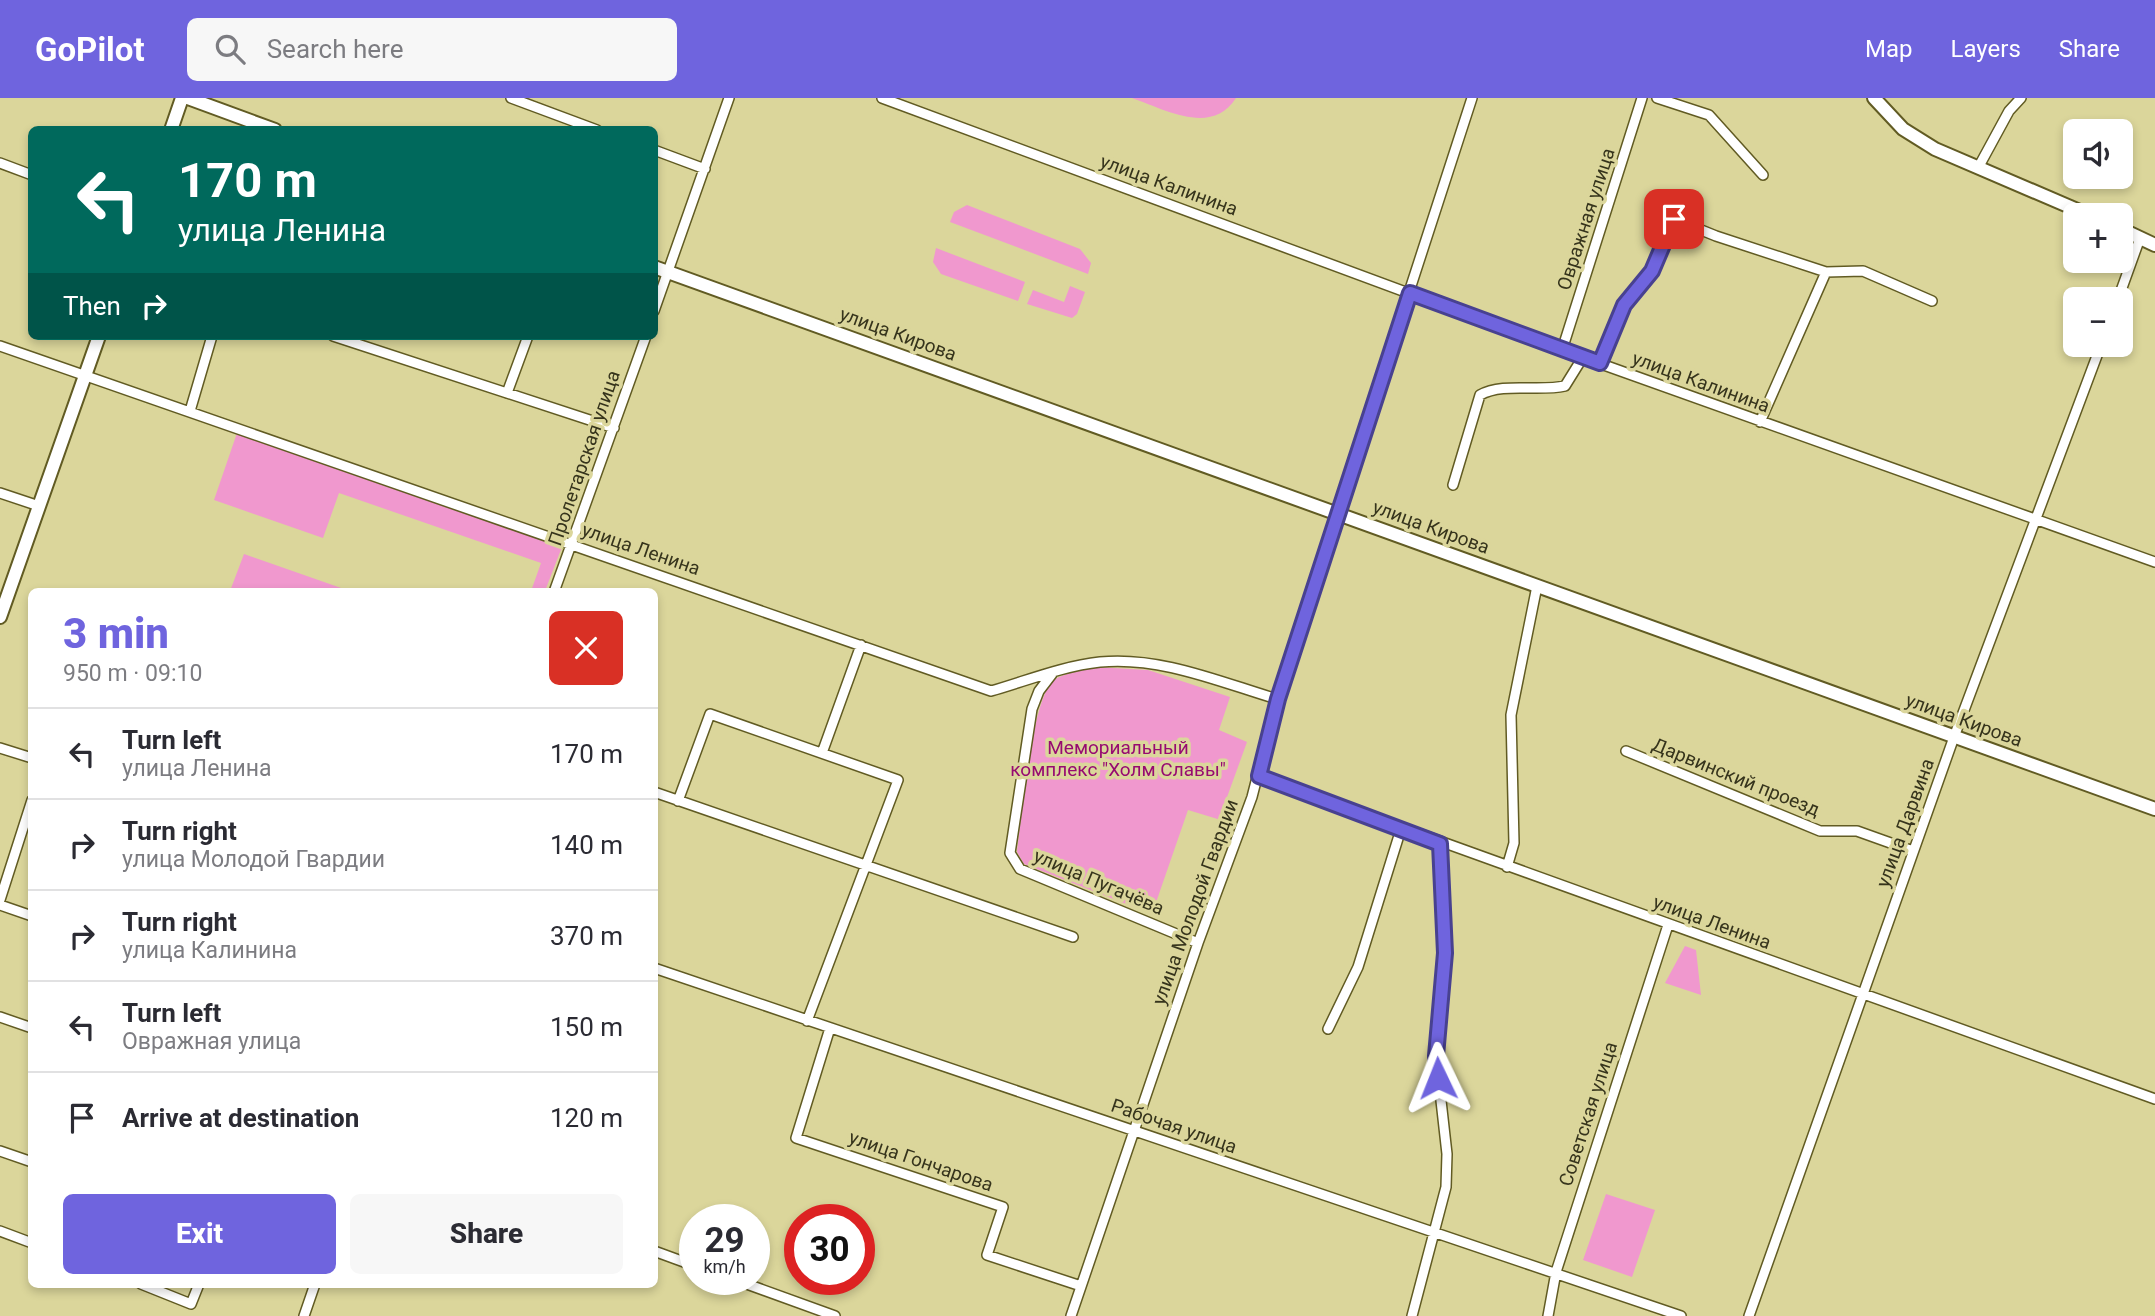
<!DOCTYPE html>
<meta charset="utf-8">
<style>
:root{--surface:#fff;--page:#f7f7f7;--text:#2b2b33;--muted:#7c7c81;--line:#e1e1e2;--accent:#6f64de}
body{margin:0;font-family:Roboto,sans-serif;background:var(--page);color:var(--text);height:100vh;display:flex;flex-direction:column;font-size:26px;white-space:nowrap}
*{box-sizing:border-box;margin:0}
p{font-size:23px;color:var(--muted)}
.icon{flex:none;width:38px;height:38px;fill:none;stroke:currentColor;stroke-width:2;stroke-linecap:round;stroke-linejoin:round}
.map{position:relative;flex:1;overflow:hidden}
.sheet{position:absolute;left:28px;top:490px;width:630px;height:700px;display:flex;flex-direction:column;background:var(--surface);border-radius:10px;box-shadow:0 4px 10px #0003}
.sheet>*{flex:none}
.top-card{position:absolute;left:28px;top:28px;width:630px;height:214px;border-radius:10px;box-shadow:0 4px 10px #0003;background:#00695c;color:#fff;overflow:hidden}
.fabs{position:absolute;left:2063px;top:21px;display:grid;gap:14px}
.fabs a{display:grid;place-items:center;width:70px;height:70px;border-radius:10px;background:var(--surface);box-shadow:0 4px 10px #0003;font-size:35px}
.speed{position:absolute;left:679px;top:1106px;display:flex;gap:14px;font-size:35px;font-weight:700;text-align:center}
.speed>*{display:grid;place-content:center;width:91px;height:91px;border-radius:50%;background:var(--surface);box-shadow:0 4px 10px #0003;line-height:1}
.speed small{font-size:18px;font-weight:400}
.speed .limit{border:10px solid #d22;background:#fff;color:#111}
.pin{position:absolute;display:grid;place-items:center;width:60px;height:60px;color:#fff;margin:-30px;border-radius:14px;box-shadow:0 4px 10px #0006}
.me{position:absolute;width:77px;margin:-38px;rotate:358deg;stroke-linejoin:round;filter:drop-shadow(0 0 5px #0008)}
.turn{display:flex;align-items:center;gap:24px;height:147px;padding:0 35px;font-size:32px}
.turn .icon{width:91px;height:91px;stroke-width:2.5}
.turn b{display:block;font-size:49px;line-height:60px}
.then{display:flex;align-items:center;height:66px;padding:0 35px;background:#0003;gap:14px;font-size:26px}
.round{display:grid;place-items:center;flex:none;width:74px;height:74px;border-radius:10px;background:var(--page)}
.head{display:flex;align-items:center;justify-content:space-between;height:119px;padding:0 35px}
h1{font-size:42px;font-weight:800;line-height:52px;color:var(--accent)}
.primary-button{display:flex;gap:14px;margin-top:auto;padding:14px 35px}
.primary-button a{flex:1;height:80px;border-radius:10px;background:var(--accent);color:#fff;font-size:28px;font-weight:800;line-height:80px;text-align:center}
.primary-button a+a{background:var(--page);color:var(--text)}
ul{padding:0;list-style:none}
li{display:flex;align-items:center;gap:21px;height:91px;padding:0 35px;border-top:2px solid var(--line)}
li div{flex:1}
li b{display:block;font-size:26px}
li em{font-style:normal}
header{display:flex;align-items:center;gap:42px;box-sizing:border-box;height:98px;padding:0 35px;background:var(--accent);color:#fff}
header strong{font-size:33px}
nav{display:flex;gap:38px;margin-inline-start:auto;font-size:24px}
.search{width:490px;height:63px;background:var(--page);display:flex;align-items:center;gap:18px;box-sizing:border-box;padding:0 24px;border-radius:10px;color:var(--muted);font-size:26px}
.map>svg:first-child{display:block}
.green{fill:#f098ce}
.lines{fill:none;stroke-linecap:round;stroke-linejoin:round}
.street-casing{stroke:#615b23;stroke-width:12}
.secondary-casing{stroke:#615b23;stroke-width:16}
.street{stroke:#fff;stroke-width:9}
.secondary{stroke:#fff;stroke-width:12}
.route-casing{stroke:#484190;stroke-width:18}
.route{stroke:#6f64de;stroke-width:12}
.labels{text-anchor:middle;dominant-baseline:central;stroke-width:7;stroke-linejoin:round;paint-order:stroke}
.street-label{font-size:19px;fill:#36341c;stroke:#dbd69b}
.park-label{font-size:19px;fill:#970a71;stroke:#dbd69b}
</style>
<header>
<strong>GoPilot</strong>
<div class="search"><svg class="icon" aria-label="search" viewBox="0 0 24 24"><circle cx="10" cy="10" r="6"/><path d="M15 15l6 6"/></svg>Search here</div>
<nav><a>Map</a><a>Layers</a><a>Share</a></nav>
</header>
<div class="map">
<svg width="2155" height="1218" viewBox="0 0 2155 1218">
<rect width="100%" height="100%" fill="#dbd69b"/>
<path class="green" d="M1132 0H1236C1212 38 1166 12 1132 0Z
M967 107 1080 151 1091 165 1088 176 950 124 954 114Z
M936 150 1025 184 1018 203 941 176 933 164Z
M1070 188 1085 194 1077 216 1072 220 1027 206 1033 192 1064 204Z
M237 335 562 449 545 493H531L541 465 339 395 323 440 214 402Z
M244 456 344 491 343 493H230Z
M1095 569 1148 572 1230 599 1219 632 1247 644 1226 702 1235 719 1234 726 1188 712 1152 816 1024 766 1017 754C1021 723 1032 598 1054 582 1064 575 1083 573 1095 569Z
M1685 848 1696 852 1701 897 1665 885Z
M1606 1096 1655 1112 1632 1179 1583 1162Z"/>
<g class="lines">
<g class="street-casing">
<path id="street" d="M511 0 597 32
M882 0 1562 252 2155 464
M1657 0 1709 17 1763 77
M654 52 705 71
M0 65 32 77
M1978 70 2009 13 2021 0
M2118 201 2140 140
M654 213 729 0
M333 238 614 330
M0 248 991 593C1026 583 1063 568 1100 564 1160 558 1220 584 1277 601
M1562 252 1642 0
M1600 265 1624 207 1652 173 1674 121 1716 138 1826 174 1863 173 1932 203
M507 295 528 238
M190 313 212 238
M1760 324 1826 174
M1453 387 1480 297C1503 284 1538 294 1565 288L1583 259
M0 395 39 408
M554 494 646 238
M1052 576 1039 593 1032 611 1010 755 1020 771 1198 845
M0 650 32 660
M1626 653 1820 733H1857L1913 753
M822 655 861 547
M1259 678 2155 1001
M654 694 1073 839
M678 703 710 616 898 682 807 923
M1507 769 1514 745 1511 617 1537 488
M0 802 32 702
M0 807 32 818
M654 870 1681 1218
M0 919 32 930
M830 930 796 1040 1003 1109 987 1157 1081 1188
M1328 931 1358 869 1401 731
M0 1053 32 1064
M0 1133 32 1145
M654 1153 695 1168
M733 1181 835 1218
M141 1186 191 1206 199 1186
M304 1218 315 1186
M1071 1218 1198 845 1252 699 1277 601 1472 0
M1412 1218 1446 1089 1447 1056 1436 958 1445 855 1440 746
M1548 1218 1556 1174 1668 827
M1749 1218 1954 639 2101 247"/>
</g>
<g class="secondary-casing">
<path id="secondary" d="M188 0 275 32
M1874 0 1903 31 1935 51 2089 117
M171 32 182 0
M2121 131 2155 147
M654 169 2155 711
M0 519 99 238"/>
</g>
<use href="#street" class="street"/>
<use href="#secondary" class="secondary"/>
</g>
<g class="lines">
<g class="route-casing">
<path id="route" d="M1438 980 1436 958 1445 855 1440 746 1259 678 1278 601 1410 195 1600 265 1624 207 1652 173 1674 121"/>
</g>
<use href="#route" class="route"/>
</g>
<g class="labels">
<g class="street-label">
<text transform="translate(1169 87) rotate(20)">улица Калинина</text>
<text transform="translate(1586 121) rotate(-72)">Овражная улица</text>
<text transform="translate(898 236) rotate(20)">улица Кирова</text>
<text transform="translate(1701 284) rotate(20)">улица Калинина</text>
<text transform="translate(584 360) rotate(-71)">Пролетарская улица</text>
<text transform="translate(1431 429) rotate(20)">улица Кирова</text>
<text transform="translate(641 451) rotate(19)">улица Ленина</text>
<text transform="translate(1964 622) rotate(20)">улица Кирова</text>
<text transform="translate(1736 679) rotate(22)">Дарвинский проезд</text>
<text transform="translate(1905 725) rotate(-70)">улица Дарвина</text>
<text transform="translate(1099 784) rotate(23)">улица Пугачёва</text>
<text transform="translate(1195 804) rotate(-70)">улица Молодой Гвардии</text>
<text transform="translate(1712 824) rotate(20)">улица Ленина</text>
<text transform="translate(1588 1016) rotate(-72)">Советская улица</text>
<text transform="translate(1174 1028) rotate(19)">Рабочая улица</text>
<text transform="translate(921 1063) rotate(19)">улица Гончарова</text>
</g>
<g class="park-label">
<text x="1118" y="649">Мемориальный<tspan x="1118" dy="22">комплекс "Холм Славы"</tspan></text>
</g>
</g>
</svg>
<div class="fabs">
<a><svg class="icon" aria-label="sound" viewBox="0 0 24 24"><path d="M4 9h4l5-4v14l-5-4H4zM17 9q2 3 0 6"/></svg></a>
<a>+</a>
<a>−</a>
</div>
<div class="speed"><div>29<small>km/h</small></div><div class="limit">30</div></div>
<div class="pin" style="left:1674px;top:121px;background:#d93025"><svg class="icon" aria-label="arrive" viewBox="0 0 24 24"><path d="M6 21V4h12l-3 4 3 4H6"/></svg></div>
<svg class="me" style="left:1438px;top:980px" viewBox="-20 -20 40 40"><path d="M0-17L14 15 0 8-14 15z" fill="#6f64de" stroke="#fff" stroke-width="4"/></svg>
<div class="top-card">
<div class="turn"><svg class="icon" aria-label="left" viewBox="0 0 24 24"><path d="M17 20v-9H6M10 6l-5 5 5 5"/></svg><div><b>170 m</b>улица Ленина</div></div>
<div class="then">Then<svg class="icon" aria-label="right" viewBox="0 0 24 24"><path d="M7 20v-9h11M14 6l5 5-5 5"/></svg></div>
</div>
<section class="sheet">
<div class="head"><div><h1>3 min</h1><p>950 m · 09:10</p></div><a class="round" style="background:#d93025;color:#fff"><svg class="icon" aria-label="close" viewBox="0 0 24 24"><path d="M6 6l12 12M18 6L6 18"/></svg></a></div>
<ul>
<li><svg class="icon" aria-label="left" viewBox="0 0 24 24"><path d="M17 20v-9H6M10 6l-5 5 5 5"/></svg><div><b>Turn left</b><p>улица Ленина</p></div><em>170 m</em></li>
<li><svg class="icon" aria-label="right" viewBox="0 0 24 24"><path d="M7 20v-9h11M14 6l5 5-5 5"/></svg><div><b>Turn right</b><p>улица Молодой Гвардии</p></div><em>140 m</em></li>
<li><svg class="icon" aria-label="right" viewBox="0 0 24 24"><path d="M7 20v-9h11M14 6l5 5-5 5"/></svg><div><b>Turn right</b><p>улица Калинина</p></div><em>370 m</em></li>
<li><svg class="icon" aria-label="left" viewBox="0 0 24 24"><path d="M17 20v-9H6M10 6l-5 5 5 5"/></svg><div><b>Turn left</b><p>Овражная улица</p></div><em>150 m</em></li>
<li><svg class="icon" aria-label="arrive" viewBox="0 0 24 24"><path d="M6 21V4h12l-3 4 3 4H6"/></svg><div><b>Arrive at destination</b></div><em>120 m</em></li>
</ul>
<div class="primary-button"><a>Exit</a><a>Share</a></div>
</section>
</div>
